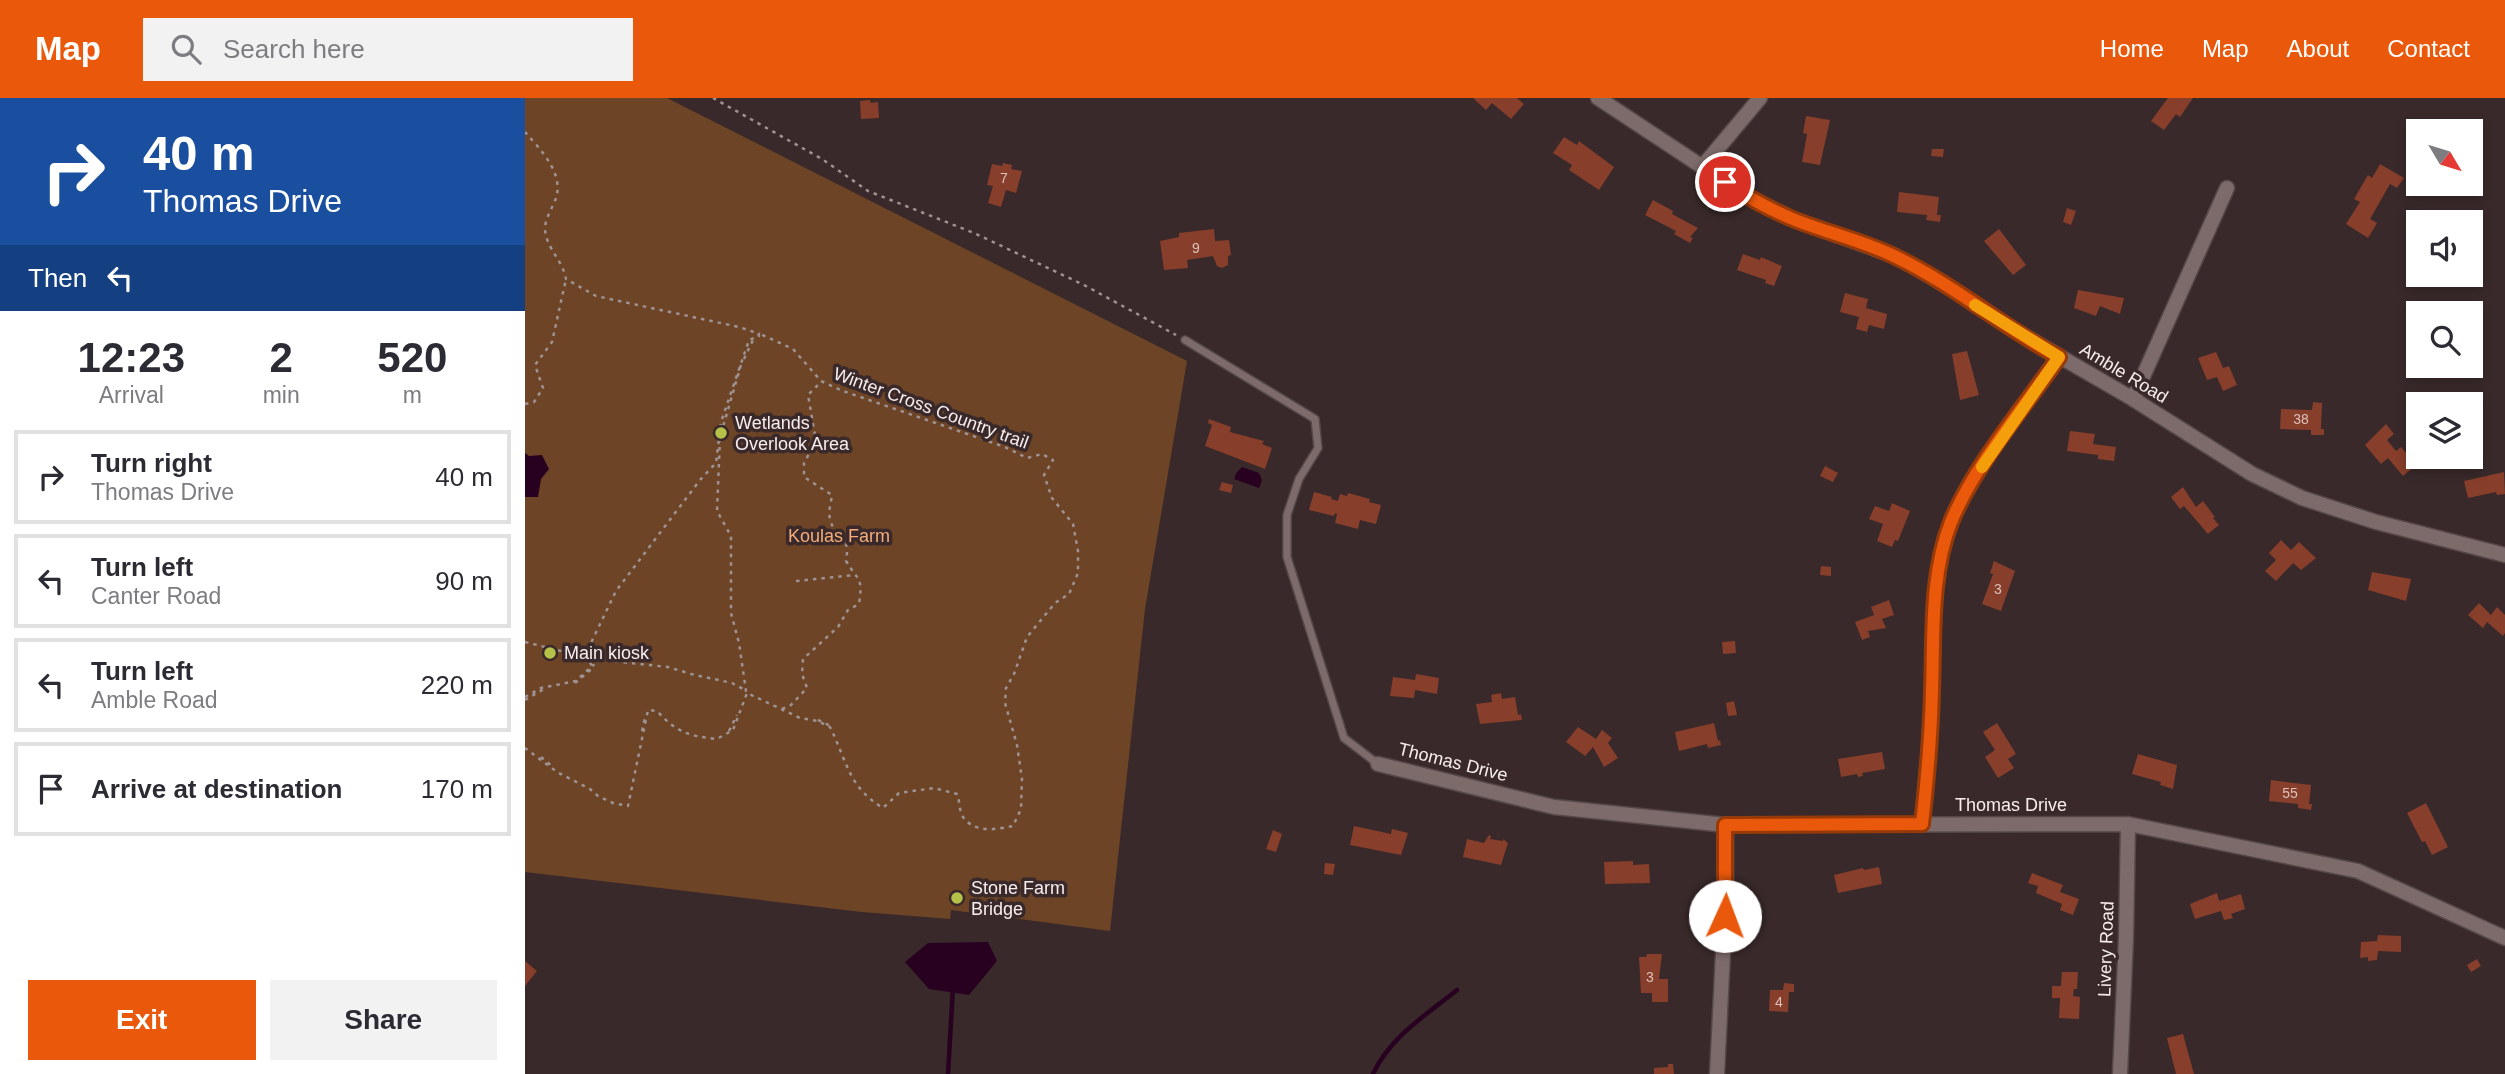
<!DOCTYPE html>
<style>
:root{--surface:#fff;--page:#f2f2f3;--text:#2b2b33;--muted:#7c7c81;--line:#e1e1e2;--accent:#ea580c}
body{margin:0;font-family:Arial,sans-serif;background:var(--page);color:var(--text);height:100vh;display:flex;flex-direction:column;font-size:26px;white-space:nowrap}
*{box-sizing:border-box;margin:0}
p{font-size:23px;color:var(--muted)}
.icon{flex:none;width:38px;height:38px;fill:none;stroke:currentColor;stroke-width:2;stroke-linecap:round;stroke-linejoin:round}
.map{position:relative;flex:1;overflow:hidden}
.details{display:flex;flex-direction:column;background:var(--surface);width:525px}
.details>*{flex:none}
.top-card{background:#1a4fa0;color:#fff;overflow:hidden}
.needle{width:46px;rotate:128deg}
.tools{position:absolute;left:1881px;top:21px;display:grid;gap:14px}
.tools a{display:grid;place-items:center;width:77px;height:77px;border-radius:0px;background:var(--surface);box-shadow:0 4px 10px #0003;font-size:35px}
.pin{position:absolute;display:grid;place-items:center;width:60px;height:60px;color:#fff;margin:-30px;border:4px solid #fff;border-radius:50%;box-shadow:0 2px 7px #0007}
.me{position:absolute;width:77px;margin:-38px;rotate:2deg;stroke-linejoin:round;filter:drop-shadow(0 0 5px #0008)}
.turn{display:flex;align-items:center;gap:24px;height:147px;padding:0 28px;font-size:32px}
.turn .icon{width:91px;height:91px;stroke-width:2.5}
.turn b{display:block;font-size:49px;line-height:60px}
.then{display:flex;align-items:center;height:66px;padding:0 28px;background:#0003;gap:14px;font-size:26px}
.eta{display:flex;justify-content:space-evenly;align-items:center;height:119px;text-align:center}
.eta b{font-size:42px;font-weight:600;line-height:49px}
.button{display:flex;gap:14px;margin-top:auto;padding:14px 28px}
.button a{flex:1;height:80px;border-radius:0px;background:var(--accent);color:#fff;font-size:28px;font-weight:600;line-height:80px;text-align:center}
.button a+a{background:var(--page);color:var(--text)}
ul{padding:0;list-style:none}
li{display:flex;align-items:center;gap:21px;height:94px;margin:0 14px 10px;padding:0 14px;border:4px solid var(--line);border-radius:0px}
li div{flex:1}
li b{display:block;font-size:26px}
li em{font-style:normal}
header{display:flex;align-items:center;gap:42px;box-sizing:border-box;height:98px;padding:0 35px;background:var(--accent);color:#fff}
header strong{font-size:33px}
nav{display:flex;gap:38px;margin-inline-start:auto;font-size:24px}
.search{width:490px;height:63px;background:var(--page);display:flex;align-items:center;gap:18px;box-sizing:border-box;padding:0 24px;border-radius:0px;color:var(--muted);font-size:26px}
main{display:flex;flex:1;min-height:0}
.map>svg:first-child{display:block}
.green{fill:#6d4426}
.water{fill:#280020}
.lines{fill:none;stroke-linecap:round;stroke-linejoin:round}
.stream{stroke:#280020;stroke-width:4.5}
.building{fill:#873e2b}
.service-casing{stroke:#544747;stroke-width:10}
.minor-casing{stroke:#544747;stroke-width:17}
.path{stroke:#9f9293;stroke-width:2.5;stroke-dasharray:3.5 5;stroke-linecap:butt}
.service{stroke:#7d6a6a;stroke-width:7}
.minor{stroke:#7d6a6a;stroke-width:14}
.route-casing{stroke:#983908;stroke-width:18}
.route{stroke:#ea580c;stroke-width:12}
.slow{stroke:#f59e0b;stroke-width:12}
.poi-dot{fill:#b6c149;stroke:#39292a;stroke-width:2.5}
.labels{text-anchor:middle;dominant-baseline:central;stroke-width:7;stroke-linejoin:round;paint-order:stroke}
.number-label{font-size:14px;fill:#dcc1bc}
.street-label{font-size:18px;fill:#f8eded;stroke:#39292a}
.poi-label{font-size:18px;fill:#f8eded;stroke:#39292a;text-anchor:start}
.park-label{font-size:18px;fill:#f4ac7a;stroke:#39292a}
</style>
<header>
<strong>Map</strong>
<div class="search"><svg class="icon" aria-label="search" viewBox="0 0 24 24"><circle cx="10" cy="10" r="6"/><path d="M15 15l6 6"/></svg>Search here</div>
<nav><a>Home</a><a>Map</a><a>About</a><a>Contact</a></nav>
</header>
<main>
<section class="details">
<div class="top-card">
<div class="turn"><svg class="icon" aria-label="right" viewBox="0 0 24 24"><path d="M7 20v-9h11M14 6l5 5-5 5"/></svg><div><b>40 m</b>Thomas Drive</div></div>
<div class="then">Then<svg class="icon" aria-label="left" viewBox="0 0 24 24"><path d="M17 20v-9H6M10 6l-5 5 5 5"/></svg></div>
</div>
<div class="eta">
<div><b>12:23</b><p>Arrival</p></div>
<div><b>2</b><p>min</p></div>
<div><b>520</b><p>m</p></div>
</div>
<ul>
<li><svg class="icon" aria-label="right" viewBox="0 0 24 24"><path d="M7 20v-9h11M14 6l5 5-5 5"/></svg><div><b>Turn right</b><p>Thomas Drive</p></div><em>40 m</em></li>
<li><svg class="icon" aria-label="left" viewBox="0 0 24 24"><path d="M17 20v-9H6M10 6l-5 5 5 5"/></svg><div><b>Turn left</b><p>Canter Road</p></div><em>90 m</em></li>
<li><svg class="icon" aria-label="left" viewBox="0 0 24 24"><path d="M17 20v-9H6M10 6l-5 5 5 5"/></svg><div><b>Turn left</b><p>Amble Road</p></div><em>220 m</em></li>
<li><svg class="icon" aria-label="arrive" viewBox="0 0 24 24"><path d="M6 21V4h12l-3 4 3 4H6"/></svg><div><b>Arrive at destination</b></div><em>170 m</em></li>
</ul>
<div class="button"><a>Exit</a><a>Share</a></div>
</section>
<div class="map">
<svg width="1980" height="976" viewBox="0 0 1980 976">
<rect width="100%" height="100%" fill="#39292a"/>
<path class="green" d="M0 0H142L662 263 620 511 585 833 426 812 425 821 337 814 0 774Z"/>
<path class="water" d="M0 355 4 358 17 357 24 371 16 381 13 399H0Z
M717 369 734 375 737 382 734 390 709 381 712 374Z
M463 844 472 863 444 897 404 891 380 864 403 845Z"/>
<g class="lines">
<path class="stream" d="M423 976 428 889
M848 976C865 939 901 917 932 892"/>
</g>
<path class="building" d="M948 0H992L999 6 986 21 967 5 961 12Z
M1643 0H1668L1655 19 1651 16 1639 32 1626 23Z
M345 2 346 5 353 4 354 20 336 21 335 3Z
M1281 18 1305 22 1295 67 1277 64 1282 36 1278 35Z
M1039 39 1052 47 1054 43 1089 69 1074 92 1044 72 1047 67 1028 55Z
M1407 51H1419L1418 59 1406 58Z
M478 65 487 67 486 71 497 73 491 95 481 92 476 109 463 105 468 88 462 87 467 66 477 68Z
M1855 66 1879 80 1872 90 1865 86 1845 121 1852 125 1843 140 1821 126 1835 104 1829 101 1843 77 1847 80Z
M1374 94 1414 99 1412 117H1416L1415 124 1401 122 1402 117 1372 114Z
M1128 102 1148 113 1147 116 1173 130 1165 139 1168 140 1165 145 1149 136 1151 133 1120 117Z
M1542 110 1551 113 1546 127 1538 124Z
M689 131 690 143 704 142 706 157 703 158V167L697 170 692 168 688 158 662 162 663 170 639 172 635 143 654 139V135Z
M1474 131 1501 167 1488 177 1459 143Z
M1218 156 1235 162 1236 159 1257 168 1249 188 1240 185 1241 182 1212 172Z
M1553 192 1599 200 1595 216 1575 208 1571 218 1549 210Z
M1320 195 1343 201 1341 210 1362 216 1359 231 1344 227 1342 234 1331 231 1334 219 1315 214Z
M1442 253 1454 297 1435 302 1427 256Z
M1691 254 1698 270 1704 268 1712 287 1698 293 1692 279 1682 282 1673 260Z
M1788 304 1797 305 1796 331H1799V337H1786V332L1755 331 1756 311 1787 312Z
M684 321 706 329 705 334 739 343 737 346 747 350 740 371 680 348 687 327 683 325Z
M1861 326 1869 336 1862 342 1871 353 1876 349 1891 367 1878 378 1863 360 1856 366 1840 347Z
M1545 333 1570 336 1568 346 1591 349 1589 363 1573 361V357L1542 353Z
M1300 368 1313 375 1308 384 1295 378Z
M1979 374 1980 396 1972 397 1971 394 1943 400 1939 383Z
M697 384 708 387 706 395 694 392Z
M1658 389 1671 409 1678 403 1690 419 1688 420 1694 427 1683 436 1659 408 1655 411 1646 399Z
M789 394 807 399 806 401 813 403 815 396 822 398 823 395 845 401 844 404 856 407 851 426 835 422 833 431 810 425 812 416 810 415 809 418 784 412Z
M1367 405 1385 413 1373 443 1370 442 1367 449 1352 443 1358 426 1344 421 1350 408 1364 413Z
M1756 442 1766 452 1774 444 1791 460 1776 472 1768 465 1751 483 1740 473 1751 462 1744 455Z
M1469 463 1490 473 1476 513 1457 506 1468 476 1465 475Z
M1296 468 1306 469V478L1295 477Z
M1847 474 1886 481 1881 503 1843 492Z
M1364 502 1369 517 1357 521 1361 530 1343 533 1345 539 1337 542 1330 524 1349 517 1346 509Z
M1954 505 1966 517 1972 509 1980 517V535L1978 538 1962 524 1958 530 1943 517Z
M1210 543 1211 555 1198 556 1197 544Z
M891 576 914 580 912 596 890 592 889 600 865 598 868 579 890 582Z
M976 595 977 601 990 599 993 617 996 616 997 622 955 626 951 606 967 604 966 597Z
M1209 603 1212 617 1203 618 1201 605Z
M1189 625 1193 643 1195 642 1196 647 1183 650 1182 646 1154 653 1150 634Z
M1472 625 1491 656 1483 661 1489 670 1473 680 1460 659 1470 652 1458 634Z
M1053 629 1071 641 1077 632 1087 640 1083 645 1093 660 1079 669 1068 649 1060 658 1041 644Z
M1357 654 1360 671 1337 675 1338 678 1333 679 1332 676 1316 679 1313 661Z
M1613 656 1652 667 1648 691 1635 687 1636 684 1607 676Z
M1746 682 1786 687 1784 706H1787L1786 712 1773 710V706L1744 703Z
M1901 705 1923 749 1907 757 1900 743 1897 744 1882 715Z
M829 728 866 736 867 731 883 735 876 757 825 747Z
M748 732 757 736 751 754 741 751Z
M964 737 966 738 965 741 978 743V741L983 745 976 767 938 759 942 741 959 745Z
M1108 763V767L1124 766 1125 785 1080 786 1079 764Z
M800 765 810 766 808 777 799 776Z
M1354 769 1357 786 1313 795 1309 777 1338 770 1339 772Z
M1507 775 1538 787 1535 794 1554 801 1548 817 1535 812 1537 806 1511 795 1513 788 1503 785Z
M1692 795 1694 803 1716 796 1720 811 1706 816 1708 820 1699 822 1696 813 1670 821 1665 806Z
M1853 837 1876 838V854L1853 853 1852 862 1843 863V859L1835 860 1836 844 1852 843Z
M1122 856H1137L1134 881H1143V904H1127V895H1116L1114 859H1121Z
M1952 861 1956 868 1946 874 1942 867Z
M0 863 12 873 0 888Z
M1537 874H1553L1552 891H1549L1548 898 1555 899 1554 921 1534 920 1535 900H1527V888H1536Z
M1259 885 1269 886V894H1264L1263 914 1244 913 1245 892H1258Z
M1658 936 1669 976H1651L1642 940Z
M1143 966H1148L1149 976H1129V970L1143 969Z"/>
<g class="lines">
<g class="service-casing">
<path id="service" d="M660 242 790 321 793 350 774 381 762 417V459L819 640 853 666"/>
</g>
<g class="minor-casing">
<path id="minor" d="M1073 0 1223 99 1268 121 1370 158 1421 187 1489 232 1608 301 1727 376 1777 400 1851 424 1980 457
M1178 68 1235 0
M1608 301 1702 90
M853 666 1029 709 1201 727 1603 726 1833 773 1980 840
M1397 726C1401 684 1406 642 1407 599 1409 541 1405 479 1426 424 1448 370 1500 308 1534 259
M1192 976 1201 794V727
M1595 976 1601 840 1603 726"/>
</g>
<path class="path" d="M188 0 297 61 343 93 449 135 559 187 651 237
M0 34C15 51 39 75 31 100 28 109 20 120 20 131 21 150 38 163 41 181L71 198 214 229 235 236
M219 261 228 242
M216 267 195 339 192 413 206 438V515L214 545 221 593 223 594
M0 306 9 304 18 290 10 267 27 244 41 181
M271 483 330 477
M0 544 40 554 64 553 86 563 143 569 166 576 207 585 220 592
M50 585 69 569 68 566
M0 599 16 590 51 583 67 568 63 561V551L91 493 175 382 191 365 196 324 224 242 234 238 233 235 268 251 296 283 318 293 480 349 502 360 517 356 528 362 519 377 527 400 548 426 553 453V475L544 496 530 505 502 539 489 576 481 590 480 605 492 647 497 681 496 711 488 728C472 731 450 736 438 719 434 713 435 703 432 696L409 690 374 695 358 710C323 689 322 663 305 629L293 623 275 620 222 595 208 632 192 641C163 638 151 634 132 613L123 612 103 708 88 705 73 698 65 691 32 674 0 650
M0 602 19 591
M257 611 266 607 282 590 277 576 278 561 313 529 323 512 334 506C338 479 334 484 321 463 326 433 310 442 305 421 303 413 306 405 307 397L279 379V365L291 343 283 297 296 284
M293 622 306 628
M117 633 120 619
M204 633 212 617
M16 659 27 668"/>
<use href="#service" class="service"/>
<use href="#minor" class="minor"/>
</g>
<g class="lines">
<g class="route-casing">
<path id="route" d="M1200 818V727L1397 726C1402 682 1406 638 1407 593 1409 537 1405 477 1426 424 1449 368 1499 309 1534 259 1478 229 1429 187 1371 159 1339 143 1303 135 1270 122 1246 112 1222 99 1200 84"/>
</g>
<use href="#route" class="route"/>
<path class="slow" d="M1450 207 1534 259 1457 369"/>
</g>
<g class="poi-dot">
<circle cx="196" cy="335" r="7"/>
<circle cx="25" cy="555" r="7"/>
<circle cx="432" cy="800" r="7"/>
</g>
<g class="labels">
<g class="number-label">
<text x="479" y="80">7</text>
<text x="671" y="150">9</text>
<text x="1776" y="321">38</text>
<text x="1473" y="491">3</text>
<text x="1765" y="695">55</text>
<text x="1125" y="879">3</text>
<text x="1254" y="904">4</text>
</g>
<g class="street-label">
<text transform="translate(1599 275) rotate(31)">Amble Road</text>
<text transform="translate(406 310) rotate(20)">Winter Cross Country trail</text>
<text transform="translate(928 664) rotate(14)">Thomas Drive</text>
<text x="1486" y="707">Thomas Drive</text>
<text transform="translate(1581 851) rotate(-88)">Livery Road</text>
</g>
<g class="poi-label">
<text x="210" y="325">Wetlands<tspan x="210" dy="21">Overlook Area</tspan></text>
<text x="39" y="555">Main kiosk</text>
<text x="446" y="790">Stone Farm<tspan x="446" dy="21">Bridge</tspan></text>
</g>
<g class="park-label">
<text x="314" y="438">Koulas Farm</text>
</g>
</g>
</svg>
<div class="tools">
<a><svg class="needle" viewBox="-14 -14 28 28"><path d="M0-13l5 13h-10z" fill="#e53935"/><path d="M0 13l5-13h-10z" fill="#7c7c81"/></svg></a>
<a><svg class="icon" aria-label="sound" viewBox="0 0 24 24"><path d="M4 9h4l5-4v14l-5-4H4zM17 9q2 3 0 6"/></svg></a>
<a><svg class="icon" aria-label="search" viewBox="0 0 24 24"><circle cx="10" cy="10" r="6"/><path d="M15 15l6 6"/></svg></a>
<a><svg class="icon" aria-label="layers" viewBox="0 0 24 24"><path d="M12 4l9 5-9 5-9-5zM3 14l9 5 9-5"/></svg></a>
</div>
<div class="pin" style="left:1200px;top:84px;background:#d93025"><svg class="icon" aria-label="arrive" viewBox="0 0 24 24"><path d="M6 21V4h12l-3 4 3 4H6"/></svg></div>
<svg class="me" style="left:1200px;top:818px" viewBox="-20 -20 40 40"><circle r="19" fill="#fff"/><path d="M0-13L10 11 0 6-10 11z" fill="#ea580c"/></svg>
</div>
</main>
